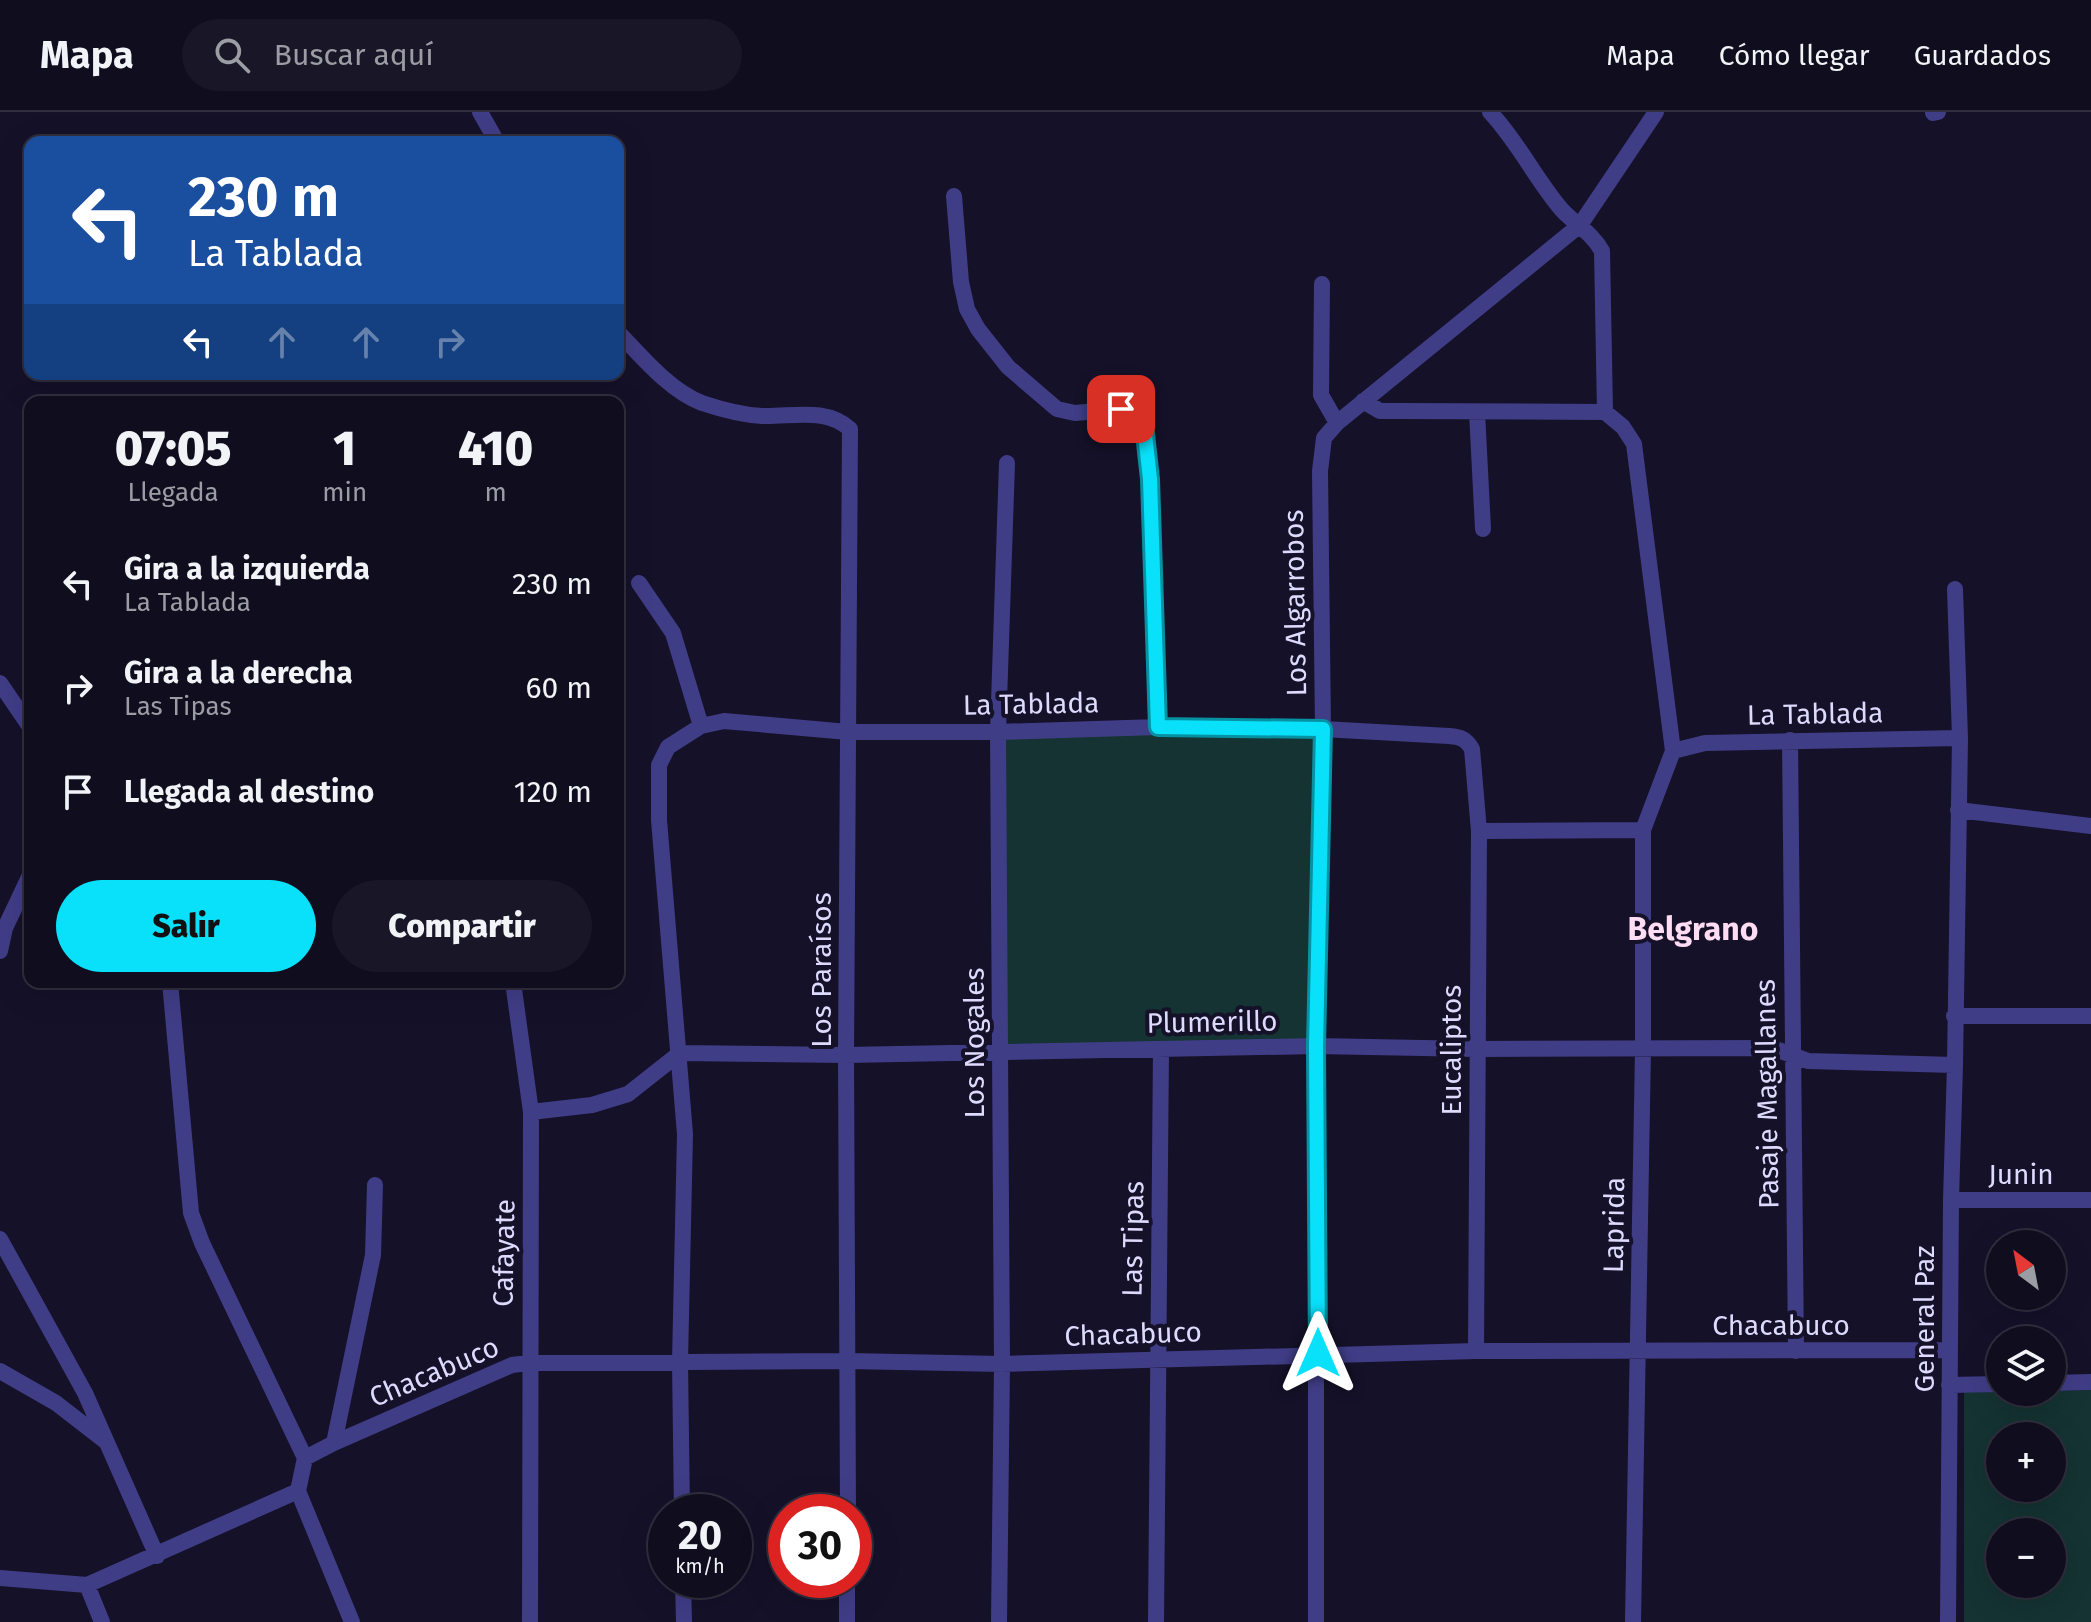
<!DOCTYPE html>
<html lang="es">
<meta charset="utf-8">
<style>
:root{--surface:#100d1f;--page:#191628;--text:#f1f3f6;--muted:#9c9ca4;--line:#302d3d;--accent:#09e1fb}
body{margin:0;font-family:"Fira Sans",sans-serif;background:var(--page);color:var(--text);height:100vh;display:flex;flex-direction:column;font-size:30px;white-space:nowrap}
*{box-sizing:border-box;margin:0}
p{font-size:26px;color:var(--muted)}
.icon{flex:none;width:44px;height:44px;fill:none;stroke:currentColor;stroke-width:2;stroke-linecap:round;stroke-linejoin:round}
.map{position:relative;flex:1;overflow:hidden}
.side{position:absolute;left:24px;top:284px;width:600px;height:592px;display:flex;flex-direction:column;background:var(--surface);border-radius:16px;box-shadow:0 8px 32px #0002,0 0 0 2px var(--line)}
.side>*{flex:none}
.top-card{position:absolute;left:24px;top:24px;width:600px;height:244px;border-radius:16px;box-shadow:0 8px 32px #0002,0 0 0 2px var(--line);background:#1a4fa0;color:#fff;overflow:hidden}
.needle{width:52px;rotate:328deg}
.buttons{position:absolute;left:1986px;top:1118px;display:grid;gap:16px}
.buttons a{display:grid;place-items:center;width:80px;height:80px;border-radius:50%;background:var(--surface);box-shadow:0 8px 32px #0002,0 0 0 2px var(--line);font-size:40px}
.speed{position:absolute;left:648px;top:1382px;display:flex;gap:16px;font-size:40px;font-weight:700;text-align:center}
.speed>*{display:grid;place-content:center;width:104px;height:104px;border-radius:50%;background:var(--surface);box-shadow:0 8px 32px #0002,0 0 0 2px var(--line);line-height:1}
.speed small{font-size:20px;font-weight:400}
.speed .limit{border:12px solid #d22;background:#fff;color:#111}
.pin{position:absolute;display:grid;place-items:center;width:68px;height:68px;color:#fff;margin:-34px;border-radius:16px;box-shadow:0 4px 12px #0006}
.me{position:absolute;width:88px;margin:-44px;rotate:0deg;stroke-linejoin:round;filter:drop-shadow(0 0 6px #0008)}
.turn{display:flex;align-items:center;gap:28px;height:168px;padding:0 32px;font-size:36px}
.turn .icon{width:104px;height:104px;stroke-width:2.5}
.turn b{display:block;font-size:56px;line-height:68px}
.lanes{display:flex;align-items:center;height:76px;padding:0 32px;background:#0003;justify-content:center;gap:40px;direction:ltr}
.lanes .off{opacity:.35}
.eta{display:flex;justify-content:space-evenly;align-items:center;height:136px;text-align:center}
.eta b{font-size:48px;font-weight:800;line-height:56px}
.cta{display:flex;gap:16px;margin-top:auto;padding:16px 32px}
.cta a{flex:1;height:92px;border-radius:48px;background:var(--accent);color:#111;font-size:32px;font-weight:800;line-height:92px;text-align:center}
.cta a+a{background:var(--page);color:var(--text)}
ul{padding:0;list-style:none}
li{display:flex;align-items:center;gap:24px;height:104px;padding:0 32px}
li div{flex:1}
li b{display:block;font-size:30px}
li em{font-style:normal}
header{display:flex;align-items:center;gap:48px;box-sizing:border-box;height:112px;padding:0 40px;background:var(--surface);border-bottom:2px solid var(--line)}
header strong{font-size:38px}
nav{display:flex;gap:44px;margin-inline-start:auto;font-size:28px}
.search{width:560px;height:72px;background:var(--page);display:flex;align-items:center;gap:20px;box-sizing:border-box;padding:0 28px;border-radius:44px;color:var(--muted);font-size:30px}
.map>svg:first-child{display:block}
.green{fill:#143332;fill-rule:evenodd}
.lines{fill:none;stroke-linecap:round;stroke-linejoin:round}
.minor{stroke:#403d87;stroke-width:16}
.route-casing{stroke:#0692a3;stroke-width:20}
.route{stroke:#09e1fb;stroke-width:14}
.labels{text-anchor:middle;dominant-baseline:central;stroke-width:8;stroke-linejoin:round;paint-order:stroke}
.street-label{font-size:28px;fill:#dedafe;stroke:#151129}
.quarter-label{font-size:32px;font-weight:bold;fill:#fedcf2;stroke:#151129}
</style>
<header>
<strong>Mapa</strong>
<div class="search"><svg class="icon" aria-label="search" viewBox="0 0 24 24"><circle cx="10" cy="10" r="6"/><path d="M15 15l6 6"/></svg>Buscar aquí</div>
<nav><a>Mapa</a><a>Cómo llegar</a><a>Guardados</a></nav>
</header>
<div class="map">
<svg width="2091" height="1510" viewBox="0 0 2091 1510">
<rect width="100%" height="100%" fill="#151129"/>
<path class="green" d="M1323 617 1316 934 1000 941 998 620Z
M2091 1278V1510H1964V1280ZM2000 1324H2052V1376H2000ZM2000 1420H2052V1472H2000Z"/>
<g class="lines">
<path class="minor" d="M480 0 497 30
M1490 0C1519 31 1536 68 1562 98 1576 113 1592 121 1602 139L1605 300 1623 315 1634 332 1673 639 1643 718V937L1633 1510
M1933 1 1938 0
M954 84 961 170 967 197 978 217 1008 255 1057 297 1075 301 1121 297 1135 306 1145 322 1150 367 1158 615
M1322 172 1321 283 1337 311
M618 220C641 244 670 279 702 291 720 297 743 303 762 304 793 305 825 295 850 317L846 943 848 1400
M1363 289 1380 299H1397L1605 300
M1477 300 1483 417
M639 471 673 521 701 614
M0 571 30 615
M1790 628 1796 1239
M1673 639 1705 631 1960 626
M1958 698 2091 714
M1479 719 1643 718
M0 839 5 816 30 763
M170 870 191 1101 202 1131 305 1346 298 1379
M513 870 531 1000 530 1510
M1954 904H2091
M531 1000 592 993 628 982 680 941 846 943 1316 934 1476 937 1773 936 1808 949 1955 953
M1951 1088H2091
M0 1127 85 1281 157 1444
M0 1259 56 1291 105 1329
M2052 1271 2091 1270
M1949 1273 2000 1272
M334 1331 512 1253 528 1251 848 1249 1002 1252 1476 1239 1949 1238
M305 1346 334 1331 373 1143 375 1073
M298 1379 352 1510
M682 1400 680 1250 685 1022 659 708V653L668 635 701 614 724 609 848 620H998L1158 615 1323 617 1449 624C1461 625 1466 627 1472 637L1479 719 1476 1239
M0 1466 87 1473 298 1379
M683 1468 684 1510
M87 1473 102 1510
M847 1510V1468
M999 1510 1002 1252 998 620 1007 351
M1156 1510 1161 937
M1316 1510V934L1323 617 1320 359 1324 326 1337 311 1580 113 1656 0
M1948 1510 1951 1088 1955 953 1960 626 1955 477"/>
</g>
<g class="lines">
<g class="route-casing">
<path id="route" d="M1121 297 1135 306 1145 322 1150 367 1158 615 1323 617 1316 934 1318 1241"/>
</g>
<use href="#route" class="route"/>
</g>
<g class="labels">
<g class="street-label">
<text transform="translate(1295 491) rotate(-91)">Los Algarrobos</text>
<text transform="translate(1031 592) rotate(-1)">La Tablada</text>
<text transform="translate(1815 602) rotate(-1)">La Tablada</text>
<text transform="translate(821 858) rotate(-90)">Los Paraísos</text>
<text transform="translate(1212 910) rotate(-1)">Plumerillo</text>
<text transform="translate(974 931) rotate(-90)">Los Nogales</text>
<text transform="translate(1451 938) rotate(-90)">Eucaliptos</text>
<text transform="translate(1767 982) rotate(-91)">Pasaje Magallanes</text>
<text x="2021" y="1062">Junin</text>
<text transform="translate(1614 1113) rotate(-89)">Laprida</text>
<text transform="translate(1133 1127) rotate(-89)">Las Tipas</text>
<text transform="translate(504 1141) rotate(-89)">Cafayate</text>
<text transform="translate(1924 1207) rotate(-90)">General Paz</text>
<text x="1781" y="1213">Chacabuco</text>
<text transform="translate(1133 1222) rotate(-2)">Chacabuco</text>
<text transform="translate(434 1260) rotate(-23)">Chacabuco</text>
</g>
<g class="quarter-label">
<text x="1693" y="817">Belgrano</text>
</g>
</g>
</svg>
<div class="buttons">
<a><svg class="needle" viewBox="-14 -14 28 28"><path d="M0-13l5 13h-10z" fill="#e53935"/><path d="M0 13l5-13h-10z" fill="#9c9ca4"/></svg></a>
<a><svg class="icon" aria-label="layers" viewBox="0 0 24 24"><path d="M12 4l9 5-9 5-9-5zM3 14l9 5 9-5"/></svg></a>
<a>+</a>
<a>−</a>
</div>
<div class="speed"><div>20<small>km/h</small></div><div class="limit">30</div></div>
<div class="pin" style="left:1121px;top:297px;background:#d93025"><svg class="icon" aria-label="arrive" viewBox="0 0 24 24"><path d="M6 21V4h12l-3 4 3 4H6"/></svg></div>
<svg class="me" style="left:1318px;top:1241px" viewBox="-20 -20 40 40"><path d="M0-17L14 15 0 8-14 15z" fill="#09e1fb" stroke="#fff" stroke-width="4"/></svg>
<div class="top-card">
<div class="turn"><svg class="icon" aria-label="left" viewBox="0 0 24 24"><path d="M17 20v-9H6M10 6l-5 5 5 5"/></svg><div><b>230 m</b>La Tablada</div></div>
<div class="lanes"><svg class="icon" aria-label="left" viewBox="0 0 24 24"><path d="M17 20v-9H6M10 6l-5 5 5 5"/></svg><svg class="icon off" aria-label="ahead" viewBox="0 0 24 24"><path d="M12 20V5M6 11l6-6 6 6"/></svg><svg class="icon off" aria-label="ahead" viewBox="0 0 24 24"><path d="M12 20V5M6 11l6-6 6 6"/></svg><svg class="icon off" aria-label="right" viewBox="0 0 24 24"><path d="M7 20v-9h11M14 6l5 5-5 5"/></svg></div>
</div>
<section class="side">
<div class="eta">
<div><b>07:05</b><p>Llegada</p></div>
<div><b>1</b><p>min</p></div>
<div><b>410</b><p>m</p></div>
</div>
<ul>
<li><svg class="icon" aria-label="left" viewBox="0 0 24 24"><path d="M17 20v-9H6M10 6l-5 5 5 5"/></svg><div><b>Gira a la izquierda</b><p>La Tablada</p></div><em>230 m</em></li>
<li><svg class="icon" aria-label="right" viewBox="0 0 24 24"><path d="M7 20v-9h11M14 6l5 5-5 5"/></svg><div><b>Gira a la derecha</b><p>Las Tipas</p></div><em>60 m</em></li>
<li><svg class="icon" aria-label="arrive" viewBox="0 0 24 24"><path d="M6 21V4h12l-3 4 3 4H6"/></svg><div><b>Llegada al destino</b></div><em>120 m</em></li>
</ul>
<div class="cta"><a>Salir</a><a>Compartir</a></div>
</section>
</div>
